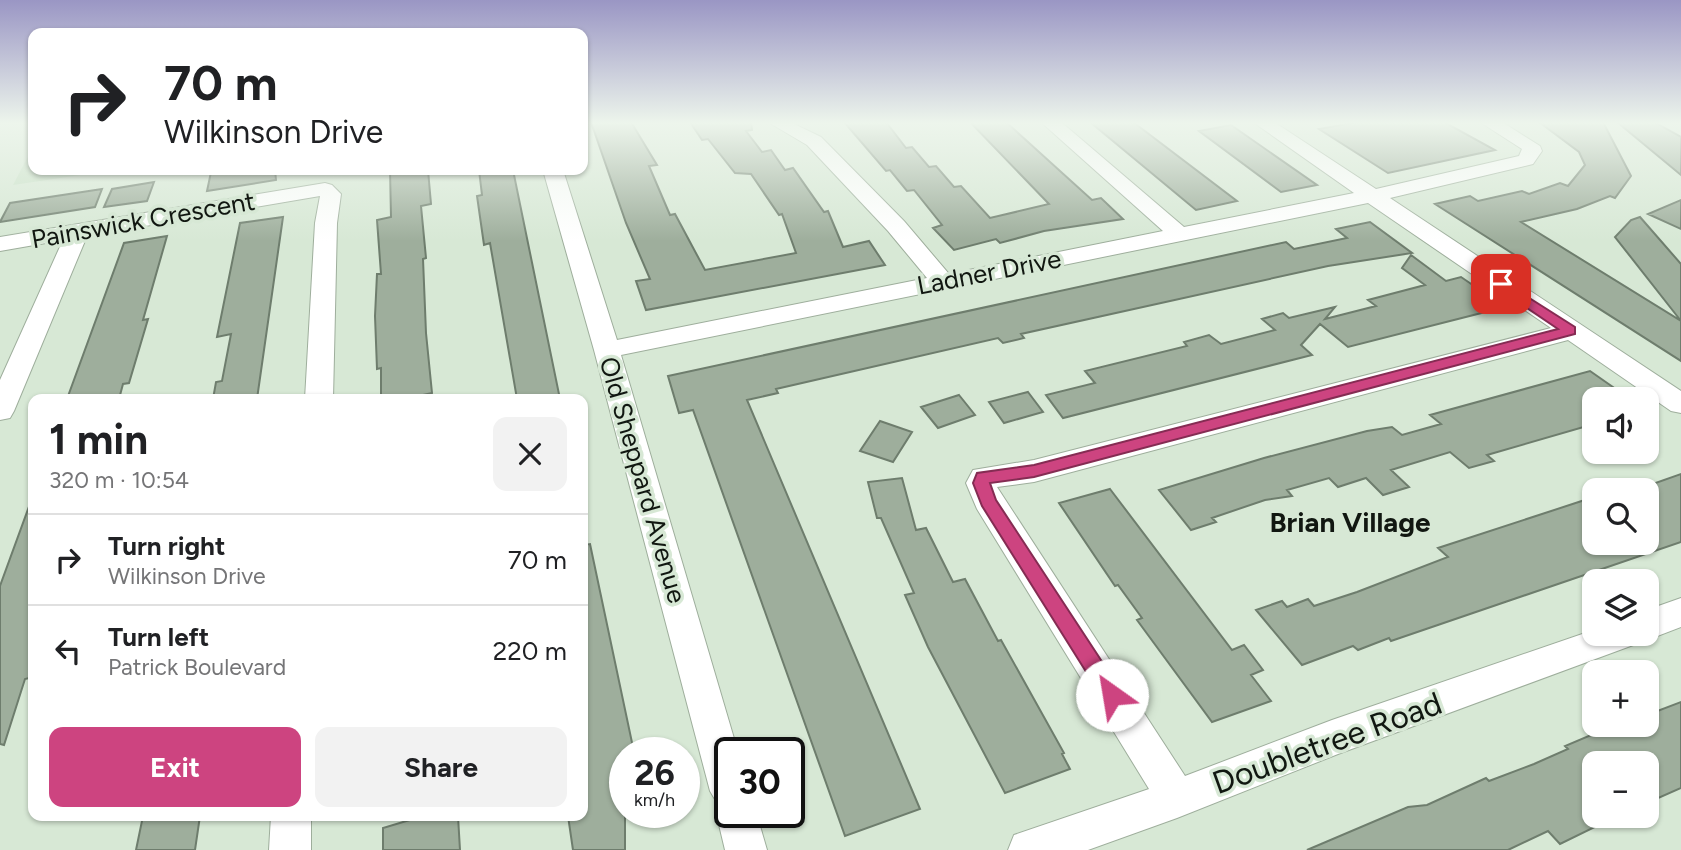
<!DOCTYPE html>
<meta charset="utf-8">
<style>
:root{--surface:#fff;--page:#f2f2f2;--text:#202124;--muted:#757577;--line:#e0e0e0;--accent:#cd4480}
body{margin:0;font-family:Figtree,sans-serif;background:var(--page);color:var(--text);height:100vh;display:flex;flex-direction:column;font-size:26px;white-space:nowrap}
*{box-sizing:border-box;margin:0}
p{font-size:23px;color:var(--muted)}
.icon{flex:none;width:38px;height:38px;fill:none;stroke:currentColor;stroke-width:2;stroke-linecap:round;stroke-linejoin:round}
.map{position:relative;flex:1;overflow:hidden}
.panel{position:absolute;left:28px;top:394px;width:560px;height:427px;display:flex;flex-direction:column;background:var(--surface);border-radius:14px;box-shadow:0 2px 5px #0004}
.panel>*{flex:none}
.guide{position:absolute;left:28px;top:28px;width:560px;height:147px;border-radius:14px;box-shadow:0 2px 5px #0004;background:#fff;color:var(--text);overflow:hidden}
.tools{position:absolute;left:1582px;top:387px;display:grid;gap:14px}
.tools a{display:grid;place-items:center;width:77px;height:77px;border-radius:14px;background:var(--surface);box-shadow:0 2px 5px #0004;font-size:35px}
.speed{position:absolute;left:609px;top:737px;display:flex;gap:14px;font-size:35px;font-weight:700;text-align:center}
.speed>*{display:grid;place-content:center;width:91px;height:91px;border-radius:50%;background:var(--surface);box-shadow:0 2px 5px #0004;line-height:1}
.speed small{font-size:18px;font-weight:400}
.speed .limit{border:4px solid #111;border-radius:10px;background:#fff;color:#111}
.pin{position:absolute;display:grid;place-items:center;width:60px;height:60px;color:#fff;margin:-30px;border-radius:14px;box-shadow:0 4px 10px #0006}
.me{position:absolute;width:77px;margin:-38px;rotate:328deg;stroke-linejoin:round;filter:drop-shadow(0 0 5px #0008)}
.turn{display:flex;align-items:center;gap:24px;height:147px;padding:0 21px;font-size:32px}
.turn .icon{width:91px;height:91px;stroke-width:2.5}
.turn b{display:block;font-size:49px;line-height:60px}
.round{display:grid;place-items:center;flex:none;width:74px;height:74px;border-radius:14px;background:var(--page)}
.summary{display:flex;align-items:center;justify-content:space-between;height:119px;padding:0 21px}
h1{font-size:42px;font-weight:700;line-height:52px}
.button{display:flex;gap:14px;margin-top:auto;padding:14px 21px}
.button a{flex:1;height:80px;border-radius:14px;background:var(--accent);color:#fff;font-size:28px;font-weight:700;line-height:80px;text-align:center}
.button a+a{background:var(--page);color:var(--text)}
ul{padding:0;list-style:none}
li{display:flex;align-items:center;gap:21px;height:91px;padding:0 21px;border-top:2px solid var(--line)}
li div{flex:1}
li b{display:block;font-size:26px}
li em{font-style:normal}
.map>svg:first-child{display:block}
.built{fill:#c9e0c7}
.building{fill:#9eae9c;stroke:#6e7d6d;stroke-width:2}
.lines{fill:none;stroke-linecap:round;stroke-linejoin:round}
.minor-casing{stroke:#9eae9c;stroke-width:2}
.minor{fill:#fff;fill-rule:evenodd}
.route{fill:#cd4480;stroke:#852c53;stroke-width:2}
.labels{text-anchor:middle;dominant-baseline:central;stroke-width:7;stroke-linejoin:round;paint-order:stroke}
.street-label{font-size:26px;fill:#111711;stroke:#d7e8d5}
.neighbourhood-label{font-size:28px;font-weight:bold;fill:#111711;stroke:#d7e8d5}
.near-street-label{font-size:32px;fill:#111711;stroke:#d7e8d5}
</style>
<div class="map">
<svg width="1681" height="850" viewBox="0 0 1681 850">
<rect width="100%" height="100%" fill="#d7e8d5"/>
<path class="built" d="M33 147V170H114L13 185Z"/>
<path class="building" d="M591 122H631L657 165 649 166 670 215 675 214 705 270 796 253 782 214 779 215 751 174 735 173 708 139 702 140 690 122H751L752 130 746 131 762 152 771 150 785 170 793 168 824 212 828 211 843 247 869 241 885 265 646 310 636 281 650 279 626 223Z
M844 122H886L906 148 912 147 929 167 936 166 954 187 961 186 990 218 1049 204 970 122H1006L1092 200 1101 198 1123 219 1044 231 1000 243 996 239 954 250 933 228 942 225 914 190 907 191 890 170 886 171Z
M1090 122H1133L1237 201 1196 210Z
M1358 122H1444L1495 150 1388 173 1319 129Z
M1539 122H1603L1631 176 1615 198 1610 196 1577 209 1521 222 1681 321V361L1435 204 1470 196 1478 201 1522 191 1529 194 1560 183 1568 186 1585 165 1579 152Z
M1617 122H1654L1681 137V175Z
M1231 125 1317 185 1281 192 1199 131Z
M223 170H275L276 180 207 191 211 172Z
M390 170H428L431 204 421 206 426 258 423 259 426 333 432 393 405 399H381V368L377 369 375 316 377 274H381L377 220 391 217Z
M479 170H513L560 399H517L490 243 484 245 477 196 482 195Z
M154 182 147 201 104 207 112 189Z
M102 189 95 207 0 222 10 203Z
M1681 200V229L1648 214Z
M283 217 257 399H213L216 382 222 381 231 334 217 337 240 223Z
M1640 217 1681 264V321L1615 237 1631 220Z
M1370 222 1412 253 1328 266 1021 334 1024 338 1003 343 998 338 776 389 778 393 747 400 920 809 845 836 693 410 679 413 668 376 1286 242 1294 249 1347 238 1336 229Z
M167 236 143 320 148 319 129 383 123 384 119 399H67L124 243Z
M1411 255 1446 281 1461 277 1505 307 1348 347 1320 324 1301 345 1312 355 1063 418 1046 395 1095 383 1085 371 1187 346 1184 342 1209 335 1221 344 1275 330 1262 319 1283 313 1289 318 1335 307 1325 319 1376 306 1368 300 1425 285 1402 268Z
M1590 371 1630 399H1594V424L1487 455 1494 461 1469 468 1450 452 1391 470 1409 487 1383 495 1366 478 1338 487 1329 478 1287 490 1292 496 1265 500 1212 518 1216 522 1191 530 1159 490 1264 458 1367 431 1392 427 1402 435 1441 424 1430 415Z
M1028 392 1043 412 1004 423 989 402Z
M959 395 975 415 938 428 921 407Z
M880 421 912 432 893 462 860 451Z
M1681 474V542L1391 641 1389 638 1358 650 1353 646 1302 665 1256 610 1282 601 1287 607 1308 599 1314 606 1357 592 1448 557 1438 548 1594 497V542H1647V486Z
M902 478 916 530 926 528 953 582 965 579 998 641 1001 640 1064 753 1062 754 1070 769 1005 793 928 647 905 595 914 593 881 518H877L868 482Z
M1110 489 1232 650 1244 645 1263 670 1251 675 1271 701 1212 722 1137 620 1142 618 1118 585 1115 586 1059 503Z
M31 501 33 677 25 679 4 745 0 744V586Z
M590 544 634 752H625V850H573L568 816H583V545Z
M1681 702V788L1647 803V763H1594V816L1601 824 1560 844 1548 831 1508 850H1307L1408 807 1427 805 1486 778 1489 781 1534 764 1568 749 1565 746 1617 724H1647V715Z
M143 816H200L195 850H136Z
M423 816H458L460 850H383V828Z"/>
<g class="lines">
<g class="minor-casing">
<path id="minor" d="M768 122H790L821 137 904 221 949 274 1163 231 1041 122H1061L1184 227 1354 193 1253 122H1274L1376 189 1519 156 1522 149 1480 122H1502L1540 146 1542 151 1533 164 1390 198 1681 391V413L1671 411 1568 340 1034 482 997 487 1185 776 1332 720 1594 630V634H1647V610L1681 598V627L1647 640 1640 637 1636 644 1338 754 1177 818 1088 850H1008L1014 835 1149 789 977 509 966 483 973 470 1034 460 1551 328 1368 203 621 355 738 752H730V812H756L767 850H725L716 812 719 806 710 791 594 350 543 170H563L617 340 927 278 888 231 807 145Z
M325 183 332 185 341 194 337 223 333 399H305L315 223 320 196 87 236 14 411 10 418 0 420V380L63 240 0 251V237Z
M271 816H311V850H269Z"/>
</g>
<use href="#minor" class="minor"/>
</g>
<linearGradient id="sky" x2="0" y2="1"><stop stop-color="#9a96c4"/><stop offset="0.51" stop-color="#edf5ec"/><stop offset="1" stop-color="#edf5ec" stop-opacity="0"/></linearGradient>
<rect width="1681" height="241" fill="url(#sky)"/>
<path class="route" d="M1501 280 1575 327V334L1034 477 990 483 996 500 1120 689 1123 695 1120 702 1112 705 1105 702 982 506 973 483 977 473 1034 465 1558 329 1496 287 1494 284Z"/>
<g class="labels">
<g class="street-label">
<text transform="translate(143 220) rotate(-10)">Painswick Crescent</text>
<text transform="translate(989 272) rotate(-11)">Ladner Drive</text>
<text transform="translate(643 480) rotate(74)">Old Sheppard Avenue</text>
</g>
<g class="neighbourhood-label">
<text x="1350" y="522">Brian Village</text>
</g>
<g class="near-street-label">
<text transform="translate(1327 743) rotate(-20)">Doubletree Road</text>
</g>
</g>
</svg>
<div class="tools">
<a><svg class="icon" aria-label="sound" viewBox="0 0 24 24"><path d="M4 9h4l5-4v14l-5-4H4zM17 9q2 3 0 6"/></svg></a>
<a><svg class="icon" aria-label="search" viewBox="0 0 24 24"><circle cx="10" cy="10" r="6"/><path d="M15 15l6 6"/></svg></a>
<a><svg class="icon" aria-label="layers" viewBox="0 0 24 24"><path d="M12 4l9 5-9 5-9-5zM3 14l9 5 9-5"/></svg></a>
<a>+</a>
<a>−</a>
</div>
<div class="speed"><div>26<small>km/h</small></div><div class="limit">30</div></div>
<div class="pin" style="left:1501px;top:284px;background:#d93025"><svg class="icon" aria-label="arrive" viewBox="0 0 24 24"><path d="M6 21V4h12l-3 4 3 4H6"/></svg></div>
<svg class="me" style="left:1112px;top:695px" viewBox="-20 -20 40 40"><circle r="19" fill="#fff"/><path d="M0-13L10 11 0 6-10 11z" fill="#cd4480"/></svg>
<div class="guide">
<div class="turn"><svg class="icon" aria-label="right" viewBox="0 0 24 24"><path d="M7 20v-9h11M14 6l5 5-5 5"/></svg><div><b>70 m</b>Wilkinson Drive</div></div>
</div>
<section class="panel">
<div class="summary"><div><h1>1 min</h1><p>320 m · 10:54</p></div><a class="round"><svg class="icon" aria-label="close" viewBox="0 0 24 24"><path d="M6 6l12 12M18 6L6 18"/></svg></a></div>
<ul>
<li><svg class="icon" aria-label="right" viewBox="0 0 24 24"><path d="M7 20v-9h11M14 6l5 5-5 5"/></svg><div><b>Turn right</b><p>Wilkinson Drive</p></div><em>70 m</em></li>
<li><svg class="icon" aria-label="left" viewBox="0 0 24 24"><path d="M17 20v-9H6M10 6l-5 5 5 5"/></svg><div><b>Turn left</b><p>Patrick Boulevard</p></div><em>220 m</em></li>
</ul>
<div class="button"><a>Exit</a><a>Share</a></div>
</section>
</div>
